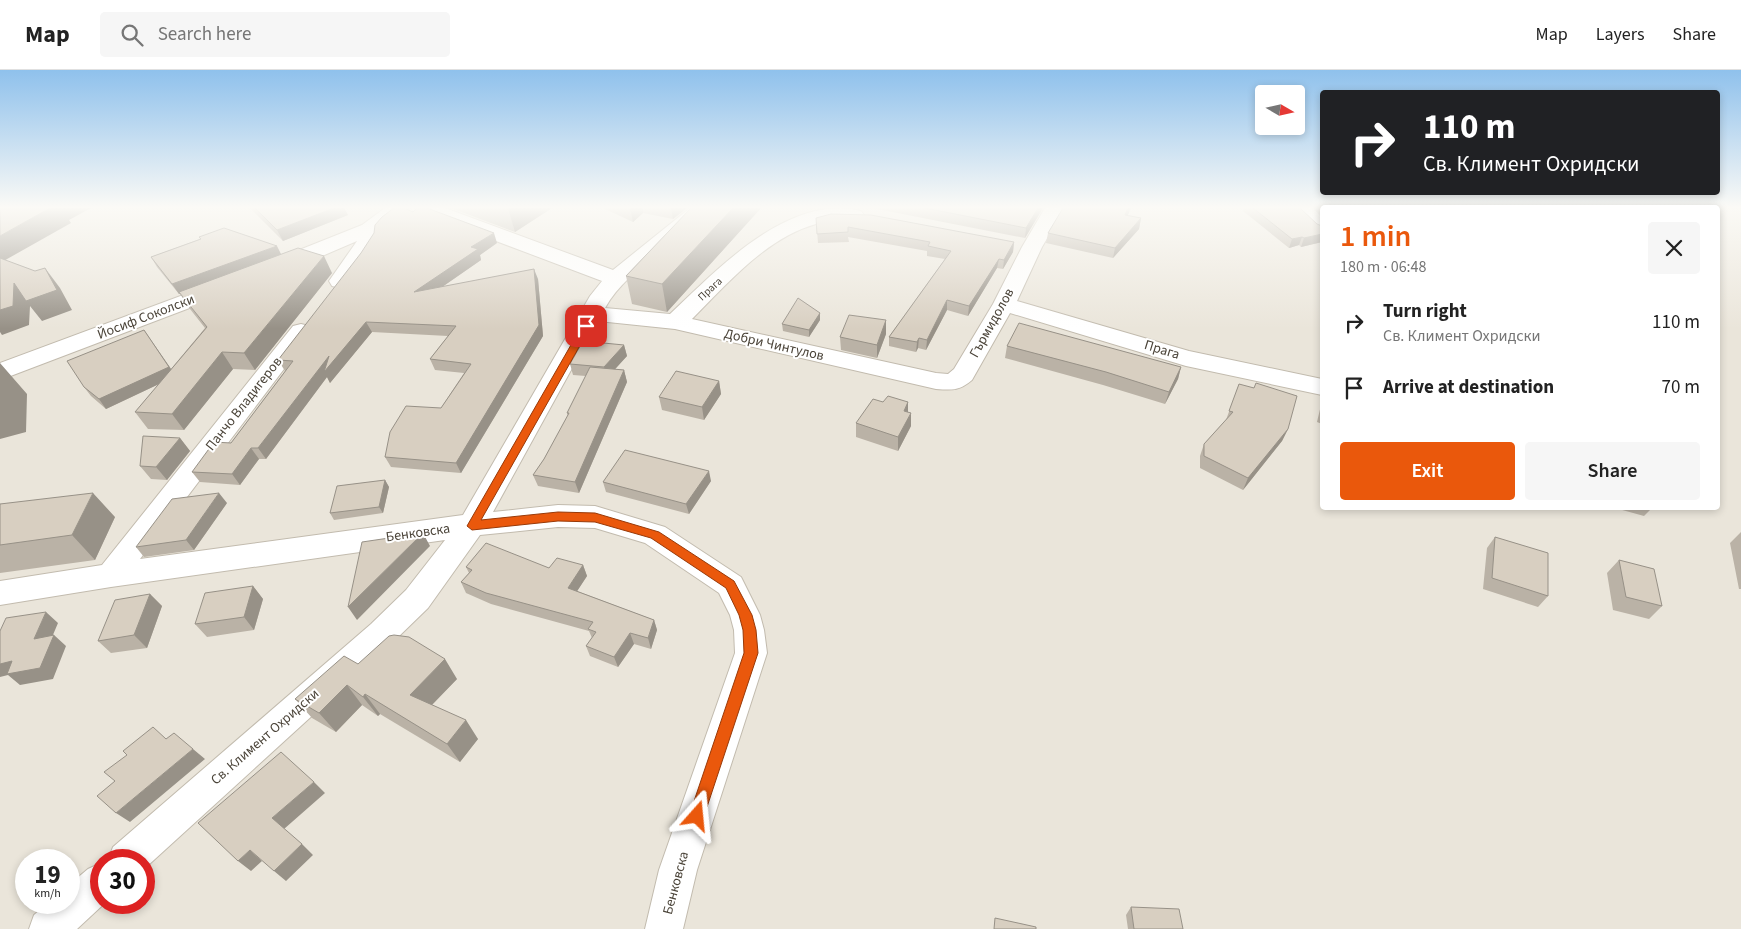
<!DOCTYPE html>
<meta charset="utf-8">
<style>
:root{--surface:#fff;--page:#f6f6f6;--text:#222;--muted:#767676;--line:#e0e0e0;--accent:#ea580c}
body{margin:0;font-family:"Source Sans 3",sans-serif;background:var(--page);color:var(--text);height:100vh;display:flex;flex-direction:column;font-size:19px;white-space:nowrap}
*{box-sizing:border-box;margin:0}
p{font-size:16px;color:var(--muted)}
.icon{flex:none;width:28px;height:28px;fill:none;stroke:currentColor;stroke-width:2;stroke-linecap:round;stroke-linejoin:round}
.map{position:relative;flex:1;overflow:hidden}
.sheet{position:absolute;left:1320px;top:135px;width:400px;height:305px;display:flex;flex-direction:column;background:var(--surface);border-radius:5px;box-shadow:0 2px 8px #0003}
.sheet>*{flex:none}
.guide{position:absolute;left:1320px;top:20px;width:400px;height:105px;border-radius:5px;box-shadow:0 2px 8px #0003;background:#202124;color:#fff;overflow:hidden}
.needle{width:32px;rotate:99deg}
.tools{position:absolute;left:1255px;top:15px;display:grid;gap:10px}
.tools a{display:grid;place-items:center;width:50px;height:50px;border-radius:5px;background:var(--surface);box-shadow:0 2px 8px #0003;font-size:25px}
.speed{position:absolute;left:15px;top:779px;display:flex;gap:10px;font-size:25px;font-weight:700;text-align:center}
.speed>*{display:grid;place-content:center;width:65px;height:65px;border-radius:50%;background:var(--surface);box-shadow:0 2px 8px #0003;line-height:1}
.speed small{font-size:12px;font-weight:400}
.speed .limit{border:8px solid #d22;background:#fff;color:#111}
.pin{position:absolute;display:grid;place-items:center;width:42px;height:42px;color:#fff;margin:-21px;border-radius:10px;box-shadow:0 2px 8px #0006}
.me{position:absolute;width:55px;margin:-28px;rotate:18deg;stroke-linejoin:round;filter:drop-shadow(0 0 4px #0008)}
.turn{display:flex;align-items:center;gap:18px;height:105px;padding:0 20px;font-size:22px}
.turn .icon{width:65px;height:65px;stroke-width:2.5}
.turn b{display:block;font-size:35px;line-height:42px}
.round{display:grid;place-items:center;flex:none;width:52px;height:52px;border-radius:5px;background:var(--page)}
.headline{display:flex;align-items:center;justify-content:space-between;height:85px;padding:0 20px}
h1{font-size:30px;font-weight:600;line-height:38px;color:var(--accent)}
.primary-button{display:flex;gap:10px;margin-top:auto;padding:10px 20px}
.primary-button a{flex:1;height:58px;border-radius:5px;background:var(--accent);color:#fff;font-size:20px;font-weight:600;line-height:58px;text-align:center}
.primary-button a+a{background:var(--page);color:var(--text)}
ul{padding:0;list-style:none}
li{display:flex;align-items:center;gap:15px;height:65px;padding:0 20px}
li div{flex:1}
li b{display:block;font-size:19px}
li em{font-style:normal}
header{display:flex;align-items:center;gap:30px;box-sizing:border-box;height:70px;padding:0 25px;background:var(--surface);border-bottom:1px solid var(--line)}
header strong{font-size:24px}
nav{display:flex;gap:28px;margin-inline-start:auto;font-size:18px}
.search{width:350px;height:45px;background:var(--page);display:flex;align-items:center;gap:12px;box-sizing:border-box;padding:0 18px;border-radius:5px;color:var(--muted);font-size:19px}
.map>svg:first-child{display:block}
.residential{fill:#eae5da;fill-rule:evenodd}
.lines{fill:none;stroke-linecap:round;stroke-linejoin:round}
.minor-casing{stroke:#c2bbae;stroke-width:2}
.minor{fill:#fff;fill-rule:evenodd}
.wall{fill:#bab2a6}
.shaded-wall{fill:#979187}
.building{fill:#d8cfc1;stroke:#979187}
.route{fill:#ea580c;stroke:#983908}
.labels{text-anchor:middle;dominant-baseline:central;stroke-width:4;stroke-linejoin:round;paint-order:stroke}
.far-street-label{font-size:11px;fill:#4b4439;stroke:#fff}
.street-label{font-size:14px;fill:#4b4439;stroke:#fff}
</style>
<header>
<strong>Map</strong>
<div class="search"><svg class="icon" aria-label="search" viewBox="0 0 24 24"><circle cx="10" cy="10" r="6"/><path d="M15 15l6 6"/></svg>Search here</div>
<nav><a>Map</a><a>Layers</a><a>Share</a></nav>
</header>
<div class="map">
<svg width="1741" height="859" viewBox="0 0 1741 859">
<rect width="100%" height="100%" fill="#f6f3ec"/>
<path class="residential" d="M0 138H1322V438H1718V138H1741V859H0ZM26 790H69V832H26ZM101 790H144V832H101Z"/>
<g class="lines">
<g class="minor-casing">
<path id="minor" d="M385 138H409L379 161 377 172 348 216 340 218 332 216 329 211 357 171 285 202 277 203 269 202 266 197 269 192 362 155Z
M416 138H445L613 200 690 138H712C705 148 695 155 686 162 658 185 623 206 605 238L670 244C717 200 788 123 861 141L864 145 861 149C846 153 831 150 816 154 766 168 727 214 692 249L936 303 948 304 954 299 993 234 1022 177 1045 138H1065L1042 177 1017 231 1189 281 1322 309V325L1186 296 1010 243 972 310C959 321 953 320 936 319L675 259 598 251 493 442 558 435 595 436 665 457 741 507 760 545 764 560 767 583 697 800 683 859H645L659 800 735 583 734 560 730 545 719 523 645 473 595 458 558 457 480 465 428 538 393 572 144 799V790H108L113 777 371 554 406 520 445 470 111 517 0 535V511L102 495 293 256 301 254 309 256 313 261 309 266 140 489 463 445 590 226 602 211 419 142Z
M1289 138H1312L1322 147V163L1315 161Z
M221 211 229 213 232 218 229 223 0 310V293Z
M101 793V832H106L77 859H29L34 845 49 832H69V815L88 799Z"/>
</g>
<use href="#minor" class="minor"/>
</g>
<path class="wall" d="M250 138H344L348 145 283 171Z
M451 138H552L515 162Z
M603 138H687L673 149 643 143 633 152Z
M691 138H761L667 242 632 234 626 206Z
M872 138H1043L1025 168Z
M1131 138 1128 145 1141 148 1139 159 1113 188 1046 173 1048 163Z
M1244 138H1300L1317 154 1322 156V172L1301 177 1299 175 1289 178 1243 141Z
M1314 138H1322V146Z
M816 148 1014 172 1013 182 1003 199 997 198 968 246 947 240 926 280 918 278 916 282 889 276V267L945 189 927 186V181L848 167 849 172 818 173Z
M199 167 281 184 332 203 255 300 233 299 184 360 148 359 135 342 159 314 106 339 91 326 84 317 171 299 205 258 190 239 180 224H179L157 197 151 187 200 169Z
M497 173 480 185 481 190 442 217 538 209 543 266 461 403 391 397 385 387 441 338 464 303 435 300 430 289 448 266 372 262 330 313 327 307 266 389H259L240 415 200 412 192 402 231 373 285 301 278 290Z
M820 243V250L809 267 783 261 782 254Z
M886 250V264L877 288 841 280 840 267Z
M624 275 627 286 615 299 624 300 627 312 579 423 538 416 533 405 544 389 568 346 567 343 586 306 573 305 570 294Z
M1007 276 1181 297 1178 309 1165 334 1103 315 1005 288Z
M719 311 721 324 704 350 662 340 659 327Z
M1239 314 1288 359 1282 371 1243 420 1200 398V386L1204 374 1226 350Z
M1322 331V354L1317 352 1321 335Z
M883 332H908V342L911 356 898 381 856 367V353Z
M180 368 190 381 167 410 151 409 140 396Z
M385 410 389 417 383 443 334 450 330 443Z
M711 411 689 444 606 422 603 412Z
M227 433 194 480 144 487 136 477Z
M0 434 115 447 95 490 0 503Z
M1615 438H1652L1644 446Z
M1741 462V519H1739L1730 473Z
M1495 467 1548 526 1538 537 1483 519 1487 478Z
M1619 490 1662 536 1649 549 1613 540 1607 503Z
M583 495 587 506 577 521 654 550 657 560 651 579 634 574 618 597 590 586 586 576 592 568 589 561 491 534 466 523 461 512 469 503 466 497 549 498Z
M253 516 263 529 254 560 207 567 195 554Z
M150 524 162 536 147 578 111 583 98 571Z
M358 594 457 609 432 635 478 669 460 692 380 644 378 646 362 635 336 662 312 648 295 629Z
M1131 837 1183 859H1128L1126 845Z"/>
<path class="shaded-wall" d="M50 138H91L69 150 71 153 0 193V166Z
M334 138H344L348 145 283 171 277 160Z
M508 138H552L515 162Z
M630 138H643V143L633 152Z
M671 138H687L673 149Z
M733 138H761L667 242 662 214Z
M1038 138H1043L1025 168 1026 158Z
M1128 138H1131L1123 155 1125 145Z
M1141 148 1139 159 1113 188 1115 178Z
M494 163 497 173 480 185 481 190 419 233 414 222 471 177Z
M1322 164V172L1301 177 1304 168Z
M1302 167 1299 175 1289 178 1292 169Z
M1014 172 1013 182 1003 199 1004 190Z
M277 176 282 186 179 224 172 214Z
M324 186 332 203 255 300 244 283Z
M999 189 997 198 968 246 969 236Z
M45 198 60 218 72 240 42 251 30 236 29 255 2 265 0 262V240L14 213Z
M534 199 538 209 543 266 461 403 456 393Z
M947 230V240L926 280 927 270Z
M820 243V250L809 267V260Z
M886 250V264L877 288V275Z
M366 252 372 262 330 313 327 307 266 389 258 378 329 286Z
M144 260 176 306 106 339 99 329Z
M919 268 918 278 916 282 917 272Z
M624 275 627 286 607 308 604 297Z
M222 282 233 299 184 360 172 344Z
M0 293 27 324 26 362 0 369Z
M1181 297 1178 309 1165 334 1169 322Z
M624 300 627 312 579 423 575 412Z
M719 311 721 324 704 350 702 337Z
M908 332V345L904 341Z
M911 343V356L898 381V367Z
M1288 359 1282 371 1243 420 1248 408Z
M180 368 190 381 167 410 156 397Z
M251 378 259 389 240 415 232 404Z
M709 401 711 411 689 444 686 434Z
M385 410 389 417 383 443 379 437Z
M93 423 115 447 95 490 72 465Z
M219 423 227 433 194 480 186 470Z
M423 463 430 476 357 550 348 537Z
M583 495 587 506 572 529 568 518Z
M253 516 263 529 254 560 244 547Z
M150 524 162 536 147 578 134 565Z
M46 542 58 553 47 579 34 569Z
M654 550 657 560 651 579 648 568Z
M630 563 634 574 618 597 614 587Z
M54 565 66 576 53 609 20 615 8 605 0 607V594Z
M445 589 457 609 423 644 410 625Z
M347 615 362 635 336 662 319 643Z
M365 624 380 644 378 646 363 627Z
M466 650 478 669 460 692 447 674Z
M193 679 205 689 130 752 116 743Z
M314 712 325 723 284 759 272 748Z
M302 774 313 785 286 811 274 801Z
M250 780 262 791 251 801 238 791Z"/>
<path class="building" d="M0 138H50L0 166Z
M255 138H334L277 160Z
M394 138H404L413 142 417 138H427L494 163 471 177 478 179 414 222 534 199 539 255 456 393 385 387 390 362 406 336 441 338 471 294 430 289 456 256 366 252 324 302 329 286 258 378H251L232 404 192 402 214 372 231 373 293 291 278 290 361 183 374 163 375 155 382 147Z
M691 138H733L662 214 626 206Z
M925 138H1038L1026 158Z
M1063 138H1128L1125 145 1141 148 1115 178 1048 163Z
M1253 138H1300L1317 154 1322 156V164L1304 168 1302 167 1292 169Z
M831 144 871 145 1014 172 1004 190 999 189 969 236 947 230 927 270 919 268 917 272 889 267 951 181 928 176 930 172 848 157V162L817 164 816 148Z
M224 158 277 176 172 214 151 187 201 169 199 167Z
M298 178 324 186 244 283 222 282 172 344 135 342 207 257 179 222Z
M0 188 35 201 45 198 57 220 26 231 14 213 13 236 0 240Z
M798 228 820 243 809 260 782 254Z
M849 245 886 250 877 275 840 267Z
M1019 253 1181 297 1169 322 1106 302 1007 276Z
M144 260 169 297 99 329 84 317 67 291Z
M583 271 624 275 604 297 570 294Z
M590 297 624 300 575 412 533 405 544 389 569 343H567Z
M676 301 719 311 702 337 659 327Z
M1256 313 1297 326 1288 359 1248 408 1204 386V374L1233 342 1229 341 1239 314 1254 318Z
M888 326 908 332 904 341 911 343 898 367 856 353 873 329 883 332Z
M143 366 180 368 156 397 140 396Z
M625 380 709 401 686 434 603 412Z
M385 410 379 437 330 443 337 416Z
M93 423 72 465 0 475V434Z
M219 423 186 470 136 477 172 429Z
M423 463 348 537 362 472Z
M1495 467 1548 483V526L1492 508Z
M486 473 549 498 557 488 583 495 568 518 654 550 648 568 630 563 614 587 586 576 596 562 588 559 593 552 486 523 461 512 472 500 466 497Z
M1619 490 1654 499 1662 536 1626 527Z
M253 516 244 547 195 554 205 523Z
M150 524 134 565 98 571 115 530Z
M46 542 34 569 54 565 40 598 7 604 12 591 0 594V561L6 548Z
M394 565 409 567 445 589 410 625 466 650 447 674 365 624 363 627 347 615 319 643 295 629 344 586 358 594 389 566Z
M153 657 166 669 174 663 193 679 116 743 97 726 115 711 104 702 127 685 123 681Z
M281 682 314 712 272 748 302 774 274 801 250 780 238 791 198 753Z
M1131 837 1179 839 1183 859H1134Z
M995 848 1036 857V859H994Z"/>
<linearGradient id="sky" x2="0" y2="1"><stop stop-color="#8fc1ec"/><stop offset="0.53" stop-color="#fbfaf6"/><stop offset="1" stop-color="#fbfaf6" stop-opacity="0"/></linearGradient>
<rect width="1741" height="259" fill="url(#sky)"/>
<path class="route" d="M583 254H589L591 256 481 450 558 442 595 443 659 462 734 511 752 545 756 560 758 583 704 746 702 751 697 753 691 751 689 746 744 583 743 560 739 545 726 518 651 468 595 452 558 451 472 460 467 456Z"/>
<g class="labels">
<g class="far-street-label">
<text transform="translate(710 219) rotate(-43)">Прага</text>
</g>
<g class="street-label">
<text transform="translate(146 247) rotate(-21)">Йосиф Соколски</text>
<text transform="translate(992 253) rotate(-61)">Гърмидолов</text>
<text transform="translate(774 275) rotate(13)">Добри Чинтулов</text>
<text transform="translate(1162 280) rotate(17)">Прага</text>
<text transform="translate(244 334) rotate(-52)">Панчо Владигеров</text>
<text transform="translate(418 463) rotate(-8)">Бенковска</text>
<text transform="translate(265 667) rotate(-41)">Св. Климент Охридски</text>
<text transform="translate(676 813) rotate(-75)">Бенковска</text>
</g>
</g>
</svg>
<div class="tools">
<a><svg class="needle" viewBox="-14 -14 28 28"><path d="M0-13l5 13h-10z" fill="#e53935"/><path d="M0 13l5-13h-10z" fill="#767676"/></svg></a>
</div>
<div class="speed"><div>19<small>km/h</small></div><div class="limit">30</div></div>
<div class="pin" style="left:586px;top:256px;background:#d93025"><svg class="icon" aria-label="arrive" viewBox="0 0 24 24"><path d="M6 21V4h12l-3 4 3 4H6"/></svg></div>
<svg class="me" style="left:697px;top:746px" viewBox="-20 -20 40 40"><path d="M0-17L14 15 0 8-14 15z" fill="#ea580c" stroke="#fff" stroke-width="4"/></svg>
<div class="guide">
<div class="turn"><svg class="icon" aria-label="right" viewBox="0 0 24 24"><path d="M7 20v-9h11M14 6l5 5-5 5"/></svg><div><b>110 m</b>Св. Климент Охридски</div></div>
</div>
<section class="sheet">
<div class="headline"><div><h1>1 min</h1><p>180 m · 06:48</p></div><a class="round"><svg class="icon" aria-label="close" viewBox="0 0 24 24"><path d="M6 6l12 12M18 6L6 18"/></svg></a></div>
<ul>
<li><svg class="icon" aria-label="right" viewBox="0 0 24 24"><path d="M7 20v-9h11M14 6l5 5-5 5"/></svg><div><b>Turn right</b><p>Св. Климент Охридски</p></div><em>110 m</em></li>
<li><svg class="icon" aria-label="arrive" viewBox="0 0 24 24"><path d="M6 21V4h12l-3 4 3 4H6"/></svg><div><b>Arrive at destination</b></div><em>70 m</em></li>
</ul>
<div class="primary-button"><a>Exit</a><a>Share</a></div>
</section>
</div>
